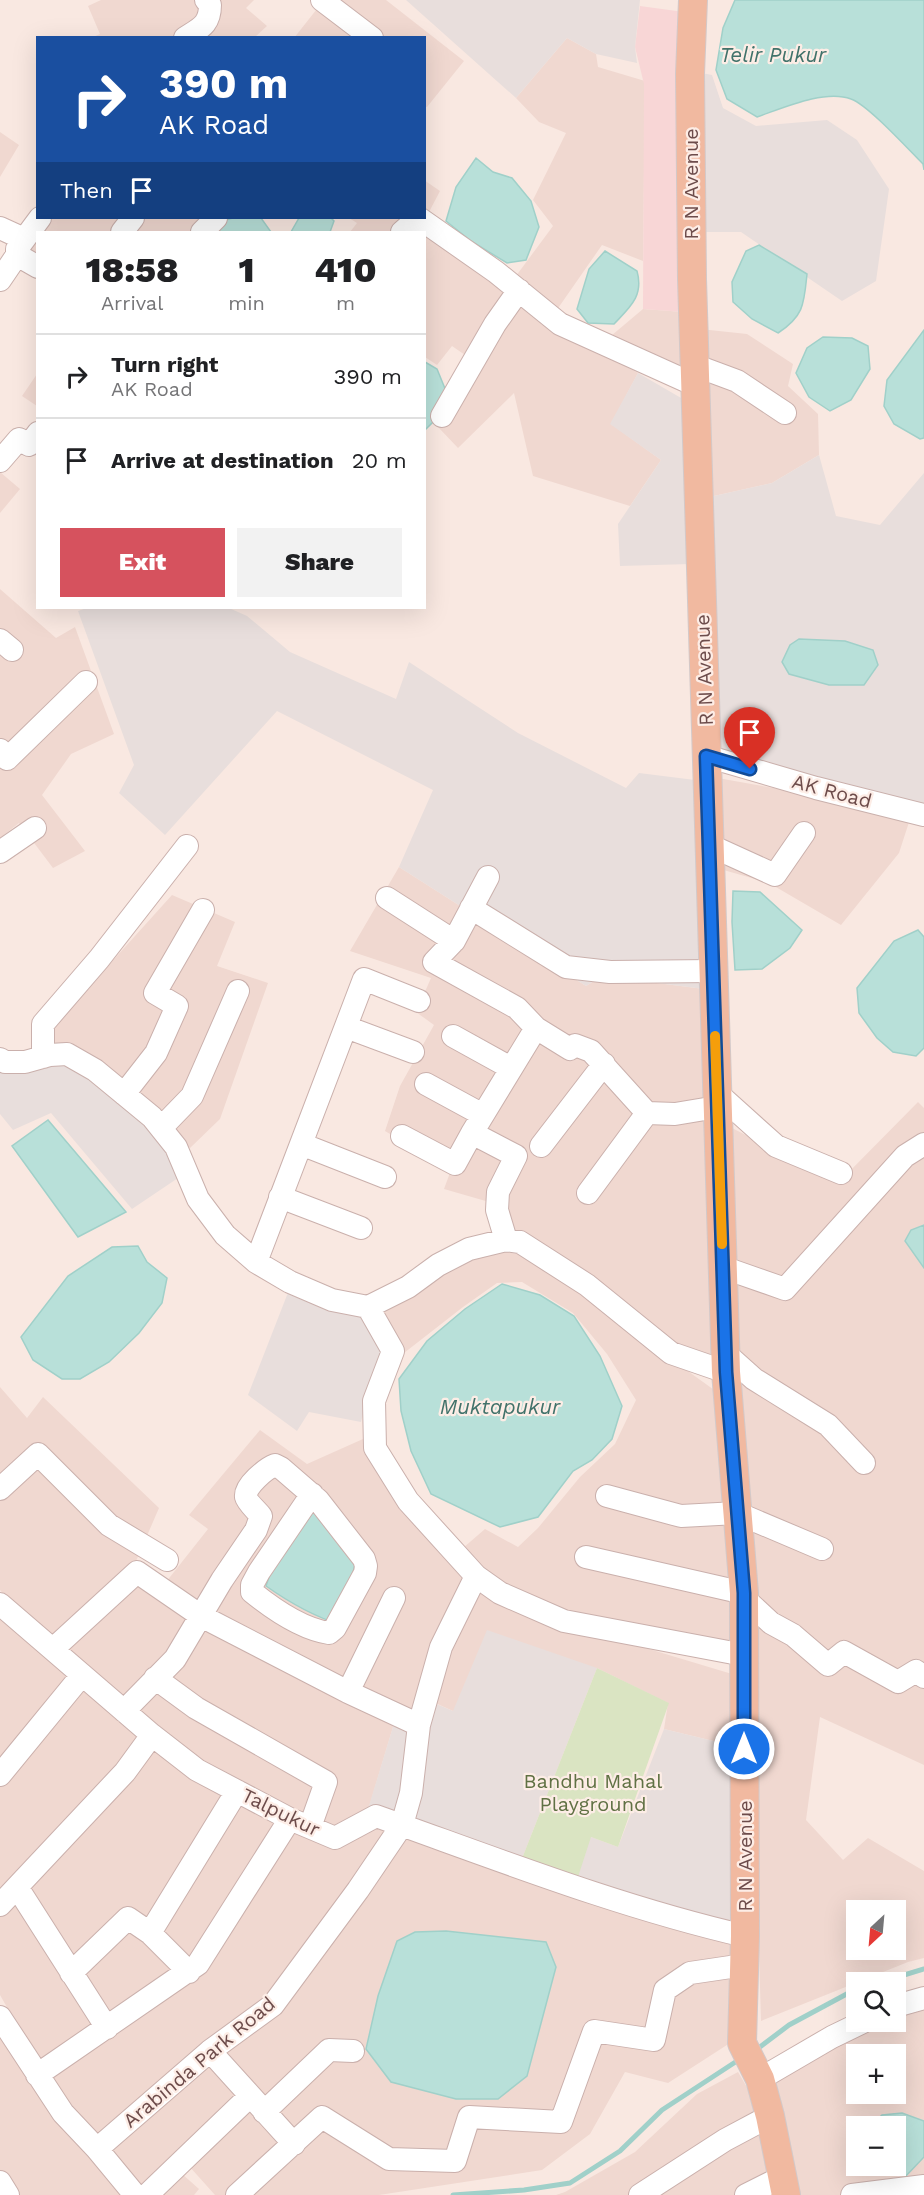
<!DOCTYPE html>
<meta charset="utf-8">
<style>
:root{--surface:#fff;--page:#f2f2f2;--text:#202124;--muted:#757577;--line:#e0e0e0;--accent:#d6525e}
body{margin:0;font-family:"Work Sans",sans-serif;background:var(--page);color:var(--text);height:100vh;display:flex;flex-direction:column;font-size:22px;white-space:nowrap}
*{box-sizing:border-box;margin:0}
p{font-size:20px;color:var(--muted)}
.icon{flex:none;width:33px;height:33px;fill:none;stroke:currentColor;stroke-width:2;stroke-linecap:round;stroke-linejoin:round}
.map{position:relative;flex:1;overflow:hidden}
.details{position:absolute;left:36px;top:231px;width:390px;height:378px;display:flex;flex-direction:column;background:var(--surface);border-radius:0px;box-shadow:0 6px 24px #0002}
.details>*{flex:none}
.banner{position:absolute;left:36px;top:36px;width:390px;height:183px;border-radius:0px;box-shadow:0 6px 24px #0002;background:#1a4fa0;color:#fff;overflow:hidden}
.needle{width:39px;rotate:206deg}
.buttons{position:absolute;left:846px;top:1900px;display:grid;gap:12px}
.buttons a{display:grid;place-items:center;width:60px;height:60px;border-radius:0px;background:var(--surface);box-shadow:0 6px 24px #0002;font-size:30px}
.pin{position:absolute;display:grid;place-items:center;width:51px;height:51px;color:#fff;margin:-62px -26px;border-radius:50% 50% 50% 0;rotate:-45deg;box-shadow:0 0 6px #0007}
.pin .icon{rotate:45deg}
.me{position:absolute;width:66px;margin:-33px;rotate:0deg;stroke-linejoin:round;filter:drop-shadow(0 0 4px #0008)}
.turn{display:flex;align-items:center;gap:21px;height:126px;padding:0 24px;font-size:27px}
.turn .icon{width:78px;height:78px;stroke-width:2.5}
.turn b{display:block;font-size:42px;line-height:51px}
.then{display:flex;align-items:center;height:57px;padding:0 24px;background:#0003;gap:12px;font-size:22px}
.eta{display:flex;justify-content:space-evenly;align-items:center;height:102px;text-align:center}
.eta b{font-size:36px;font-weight:800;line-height:42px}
.primary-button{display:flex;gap:12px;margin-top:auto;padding:12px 24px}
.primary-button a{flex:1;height:69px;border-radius:0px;background:var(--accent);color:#fff;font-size:24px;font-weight:800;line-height:69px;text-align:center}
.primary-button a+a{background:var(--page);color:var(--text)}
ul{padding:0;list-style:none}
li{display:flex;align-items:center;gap:18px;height:84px;padding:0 24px;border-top:2px solid var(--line)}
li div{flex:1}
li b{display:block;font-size:22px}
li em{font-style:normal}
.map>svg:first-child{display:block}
.residential{fill:#f0d8d0;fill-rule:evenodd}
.commercial{fill:#f8d6d6}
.industrial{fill:#e8dedc}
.green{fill:#dae4c2}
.water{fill:#b8e0d9;stroke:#a0d0c9;stroke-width:1.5}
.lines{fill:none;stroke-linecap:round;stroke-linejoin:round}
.stream{stroke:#a0d0c9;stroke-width:5}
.minor-casing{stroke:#cab0ac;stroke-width:24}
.major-casing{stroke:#d3c9c9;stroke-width:30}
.minor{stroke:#fff;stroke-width:22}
.major{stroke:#f1b9a0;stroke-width:28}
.route-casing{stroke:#114b97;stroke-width:15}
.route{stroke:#1a73e8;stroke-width:10}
.slow{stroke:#f59e0b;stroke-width:10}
.labels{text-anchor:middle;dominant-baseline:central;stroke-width:4.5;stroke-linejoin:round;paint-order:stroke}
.street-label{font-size:20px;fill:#6d4c4b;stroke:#fdede6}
.park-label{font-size:20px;fill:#607144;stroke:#fdede6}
.water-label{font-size:21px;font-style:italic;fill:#41726a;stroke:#fdede6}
</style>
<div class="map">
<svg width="924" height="2195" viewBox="0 0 924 2195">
<rect width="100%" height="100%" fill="#f9e8e1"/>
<path class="residential" d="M101 0H254L246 8 267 26 255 37H93L100 34 88 6Z
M324 0H386L464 61 427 107 424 106V38H294Z
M567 38 596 54 598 67 645 81 643 261 602 245 554 314 513 280 553 226 533 200 566 133 539 122 516 98Z
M0 132 19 145 0 177Z
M424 180 440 191 428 214 425 212Z
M45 218H207L197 232H38L37 266 19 255Z
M349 218H411L396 232H350L357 223Z
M420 225 549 322 638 373 611 424 661 460 630 506 533 476 514 393 458 448 439 428 481 366 452 346 437 365 425 357 424 232H412Z
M643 309 684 312 686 390 605 341Z
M700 329 747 334 793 364 788 386 818 414 819 455 772 483 705 498Z
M37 374V406L22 396Z
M0 472 20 489 0 513Z
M0 589 56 638 75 627 114 734 71 754 42 795 85 851 53 868 19 823 0 838Z
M712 777 819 796 910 819 899 853 841 925 769 883 713 867Z
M399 867 586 986 602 976 704 989 716 1375 507 1238 503 1206 444 1189 451 1170 385 1131 400 1086 434 1025 416 1012 431 978 350 951Z
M172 895 235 922 217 966 268 983 220 1119 190 1148 156 1112 49 1048 51 1029Z
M918 1102 924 1108V1671L895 1674 843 1641 824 1655 748 1604 726 1125 839 1182Z
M496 1251 526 1255 717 1392 733 1607 730 1662 566 1616 503 1587 463 1548 485 1529 518 1547 538 1528 580 1477 615 1444 636 1400 607 1354 573 1313 522 1282 497 1283 463 1307 404 1353 372 1310 440 1268Z
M0 1387 27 1418 43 1397 159 1508 133 1568 55 1639 10 1602 0 1590Z
M260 1430 307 1464 363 1439 389 1488 465 1566 609 1637 732 1674 730 1745 664 1729 668 1703 597 1668 453 1711 422 1697 415 1719 396 1717 369 1807 333 1831 201 1766 61 1648 136 1582 155 1596 208 1529 189 1515Z
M0 1612 190 1772 331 1845 375 1823 390 1829 268 2003 98 2141 65 2109 0 1995Z
M749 1618 845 1658 918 1678 924 1683V1765L820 1717 806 1820 843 1860 868 1838 924 1871V1958L908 1962 761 2021ZM856 1911H896V1950H856Z
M407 1833 730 1938V2043L668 2083 625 2072 590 2134 542 2170 379 2195H215L180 2156 142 2195 102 2150 278 2007Z
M924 2006V2195H790L768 2080 835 2041 876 2022H896V2013ZM856 2055H896V2094H856ZM856 2127H896V2166H856Z
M0 2015 129 2195H0Z
M738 2072 751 2094 773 2195H556L565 2192 635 2152 697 2094Z
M181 2173 199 2189 194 2195H156Z"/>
<path class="commercial" d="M640 6 684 12V312L643 309 644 84 635 47Z"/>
<path class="industrial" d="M406 0H640L635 47 637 63 596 54 567 38 516 98Z
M697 72 712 75 723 108 756 126 827 120 857 140 889 189 876 281 842 301 741 232H699Z
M638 373 688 402 690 564 620 566 618 524 661 460 610 424Z
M819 455 836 516 880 525 924 473V808L709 763 705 498 772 483Z
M87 608H229L247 616 290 652 396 699 409 662 518 733 626 788 639 773 695 780 704 989 602 976 586 986 399 867 433 790 277 711 165 835 119 793 134 765 78 611Z
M63 1063 119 1098 171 1153 178 1178 132 1209 51 1113 13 1130 0 1114V1065Z
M289 1290 370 1320 387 1352 371 1384 361 1422 309 1412 297 1431 248 1395Z
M487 1630 597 1668 521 1861 591 1837 618 1847 664 1729 730 1745 735 1925 666 1911 368 1809 396 1717 432 1702 453 1711Z"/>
<path class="green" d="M597 1668 669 1703 618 1847 591 1837 577 1880 521 1861Z"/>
<path class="water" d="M735 0H924V170L923 164C908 149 868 105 851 99 825 89 783 108 757 117L727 99 716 70 723 28Z
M476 158 493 172 512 178 531 201 539 227 526 260 507 263 471 241 446 221 456 187Z
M233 218H261L271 232H215L225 220Z
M299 218H331L334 221 330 232H291Z
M759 245 807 274C804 304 804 316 778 333L752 319 733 302 732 282 746 251Z
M605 251 637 271C644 296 630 307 614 324L588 323 577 309 589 269Z
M924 330V438L920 439 894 424 884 406 887 380Z
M823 337 852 338 868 346 870 369 851 400 830 411 809 397 796 373 807 348Z
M425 362 437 369 446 391 433 422 425 430Z
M799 639 845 641 873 650 878 665 864 685H829L789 674 782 662 790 645Z
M733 891 760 892 802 930 790 948 762 969 735 970 732 922Z
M918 930 924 937V1048L916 1056 893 1052 877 1038 859 1013 857 988 894 941Z
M48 1120 126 1212 78 1237 12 1146Z
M924 1225V1268L905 1241 911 1230Z
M138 1246 147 1262 167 1278 162 1303 139 1333 109 1362 80 1379H62L33 1360 21 1337 68 1276 112 1247Z
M502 1284 540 1295 574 1316 600 1356 622 1406 612 1439 592 1460 573 1471 538 1517 500 1527 431 1494 411 1451 401 1411 399 1379 427 1341 465 1309Z
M324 1509 359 1547 341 1625C313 1616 290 1603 266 1586L275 1559 305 1511Z
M446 1931 546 1942 556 1967 527 2076 498 2099H456L391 2082 366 2049 378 1996 397 1941 415 1932Z
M902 2113 924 2121V2157L906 2176 877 2166H896V2127H870L882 2115Z"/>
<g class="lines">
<path class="stream" d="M878 1983 924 1969
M756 2050 789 2025 856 1989
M453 2195 524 2190 570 2183 620 2151 662 2110 740 2059"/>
<g class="minor-casing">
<path id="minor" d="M322 0 372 38
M185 38C200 28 210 25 210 5L206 0
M419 218 496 272 560 324 695 385
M0 228 24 239
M122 232 133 218
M202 232 216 218
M402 232 418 218
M17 255 38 267
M0 280 17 255V249L40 218
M694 365 737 381 785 413
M442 416 495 324 519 290
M0 461 19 439 29 445 38 433
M0 640 12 650
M0 750 7 759 86 682
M706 756 816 788 924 815
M709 845 775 875 804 833
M0 852 35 828
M488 877 454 941 434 962 517 1008 536 1028 570 1049 575 1045 591 1051 647 1113 675 1114 717 1107
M387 898 454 941
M471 908 566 967 610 972 713 971
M346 1027 413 1052
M453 1036 511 1068
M43 1057V1024L99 959 187 846
M0 1059 5 1062H25L50 1055 67 1054 95 1070 152 1117 176 1147 198 1199 225 1235 256 1262 290 1282 332 1300 368 1307 408 1287 438 1265 469 1249 506 1240 520 1242 587 1285 671 1353 726 1372
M426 1084 483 1115
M717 1093 776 1146 841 1173
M124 1094 156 1053 177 1006 155 993 203 910
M161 1128 192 1096 238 991
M402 1136 455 1164 472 1133
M301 1144 385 1177
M541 1146 604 1064
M588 1193 647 1113
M280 1197 361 1228
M506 1240 497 1210 498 1192 516 1156 472 1133 536 1028
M256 1262 364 979 419 1001
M722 1267 785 1289 905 1156 924 1144
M368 1307 393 1351 374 1401 375 1448 408 1501 476 1576 500 1593 564 1621 744 1655
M725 1353 754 1379 828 1425 864 1463
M0 1489 38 1454 109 1525 167 1560
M607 1496 681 1516 737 1513 822 1549
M586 1557 744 1593
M744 1598 771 1623 793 1635 828 1665 844 1652 898 1682 916 1671 924 1677
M0 1604 152 1735 197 1770 290 1819 335 1838 376 1816C497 1859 619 1907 745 1936
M53 1649 137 1572 201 1616 348 1692 419 1725 411 1793 402 1825 358 1890 273 2005 210 2051 97 2149
M155 1678 196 1708 326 1782 310 1827
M348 1692 394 1598
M124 1711 175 1659 222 1580 256 1530 261 1516C257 1511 247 1502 246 1497 244 1486 267 1468 275 1465L281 1468 318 1500 364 1559 366 1566 365 1573 335 1628 329 1633C302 1629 273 1609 252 1592V1585L259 1572 312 1494
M419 1725 441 1647 476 1576
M0 1775 82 1675
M17 1887 107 2028
M0 1905 125 1772 152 1735
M150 1933 237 1791
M71 1973 128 1918 150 1933 189 1972
M896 2006 924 1998
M0 2017 63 2113 97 2149 135 2195
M210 2051 294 2144
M37 2075 198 1964 290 1819
M760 2079 832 2037 863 2022
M264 2112 329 2050 353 2051
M0 2182 8 2195
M147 2195 249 2097
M237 2195 322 2117 389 2159 455 2161 469 2117 561 2122 594 2031 654 2040 665 1990 690 1973 744 1965
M640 2195 725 2140 770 2116
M746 2195 782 2177
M852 2195 924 2186"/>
</g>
<g class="major-casing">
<path id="major" d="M693 0 690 74 692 279 726 1372 744 1593 745 1936 742 2043 760 2079 770 2116 786 2195"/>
</g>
<use href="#minor" class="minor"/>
<use href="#major" class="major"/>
</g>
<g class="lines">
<g class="route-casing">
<path id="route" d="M744 1749V1593L726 1372 706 756 750 769"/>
</g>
<use href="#route" class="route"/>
<path class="slow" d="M715 1036 722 1244"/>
</g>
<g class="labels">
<g class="street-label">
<text transform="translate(691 184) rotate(-90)">R N Avenue</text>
<text transform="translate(704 670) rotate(-92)">R N Avenue</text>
<text transform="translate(832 791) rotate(15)">AK Road</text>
<text transform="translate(281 1812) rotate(26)">Talpukur</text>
<text transform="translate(745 1856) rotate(-90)">R N Avenue</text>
<text transform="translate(199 2062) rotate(-40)">Arabinda Park Road</text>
</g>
<g class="park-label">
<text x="593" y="1781">Bandhu Mahal<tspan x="593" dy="23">Playground</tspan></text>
</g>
<g class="water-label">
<text x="773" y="54">Telir Pukur</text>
<text x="500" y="1406">Muktapukur</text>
</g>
</g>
</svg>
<div class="buttons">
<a><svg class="needle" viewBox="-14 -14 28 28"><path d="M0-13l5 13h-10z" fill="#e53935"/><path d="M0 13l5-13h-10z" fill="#757577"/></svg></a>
<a><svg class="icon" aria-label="search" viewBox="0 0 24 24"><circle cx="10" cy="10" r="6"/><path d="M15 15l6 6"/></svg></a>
<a>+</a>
<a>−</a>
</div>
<div class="pin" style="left:750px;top:769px;background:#d93025"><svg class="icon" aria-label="arrive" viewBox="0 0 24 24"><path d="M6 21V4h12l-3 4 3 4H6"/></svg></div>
<svg class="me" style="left:744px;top:1749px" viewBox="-20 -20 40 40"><circle r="17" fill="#1a73e8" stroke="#fff" stroke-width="3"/><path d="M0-11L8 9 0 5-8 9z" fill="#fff"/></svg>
<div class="banner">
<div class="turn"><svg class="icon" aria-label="right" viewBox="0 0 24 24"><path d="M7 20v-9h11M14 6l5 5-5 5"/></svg><div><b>390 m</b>AK Road</div></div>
<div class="then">Then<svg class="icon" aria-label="arrive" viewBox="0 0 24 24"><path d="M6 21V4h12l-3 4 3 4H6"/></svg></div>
</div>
<section class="details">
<div class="eta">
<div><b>18:58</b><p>Arrival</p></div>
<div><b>1</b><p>min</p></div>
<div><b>410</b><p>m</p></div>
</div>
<ul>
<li><svg class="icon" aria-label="right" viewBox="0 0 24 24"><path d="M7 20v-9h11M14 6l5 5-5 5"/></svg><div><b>Turn right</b><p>AK Road</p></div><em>390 m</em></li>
<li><svg class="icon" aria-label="arrive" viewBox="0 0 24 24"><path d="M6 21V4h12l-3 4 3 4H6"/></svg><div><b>Arrive at destination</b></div><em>20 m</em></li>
</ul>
<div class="primary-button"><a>Exit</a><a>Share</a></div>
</section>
</div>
